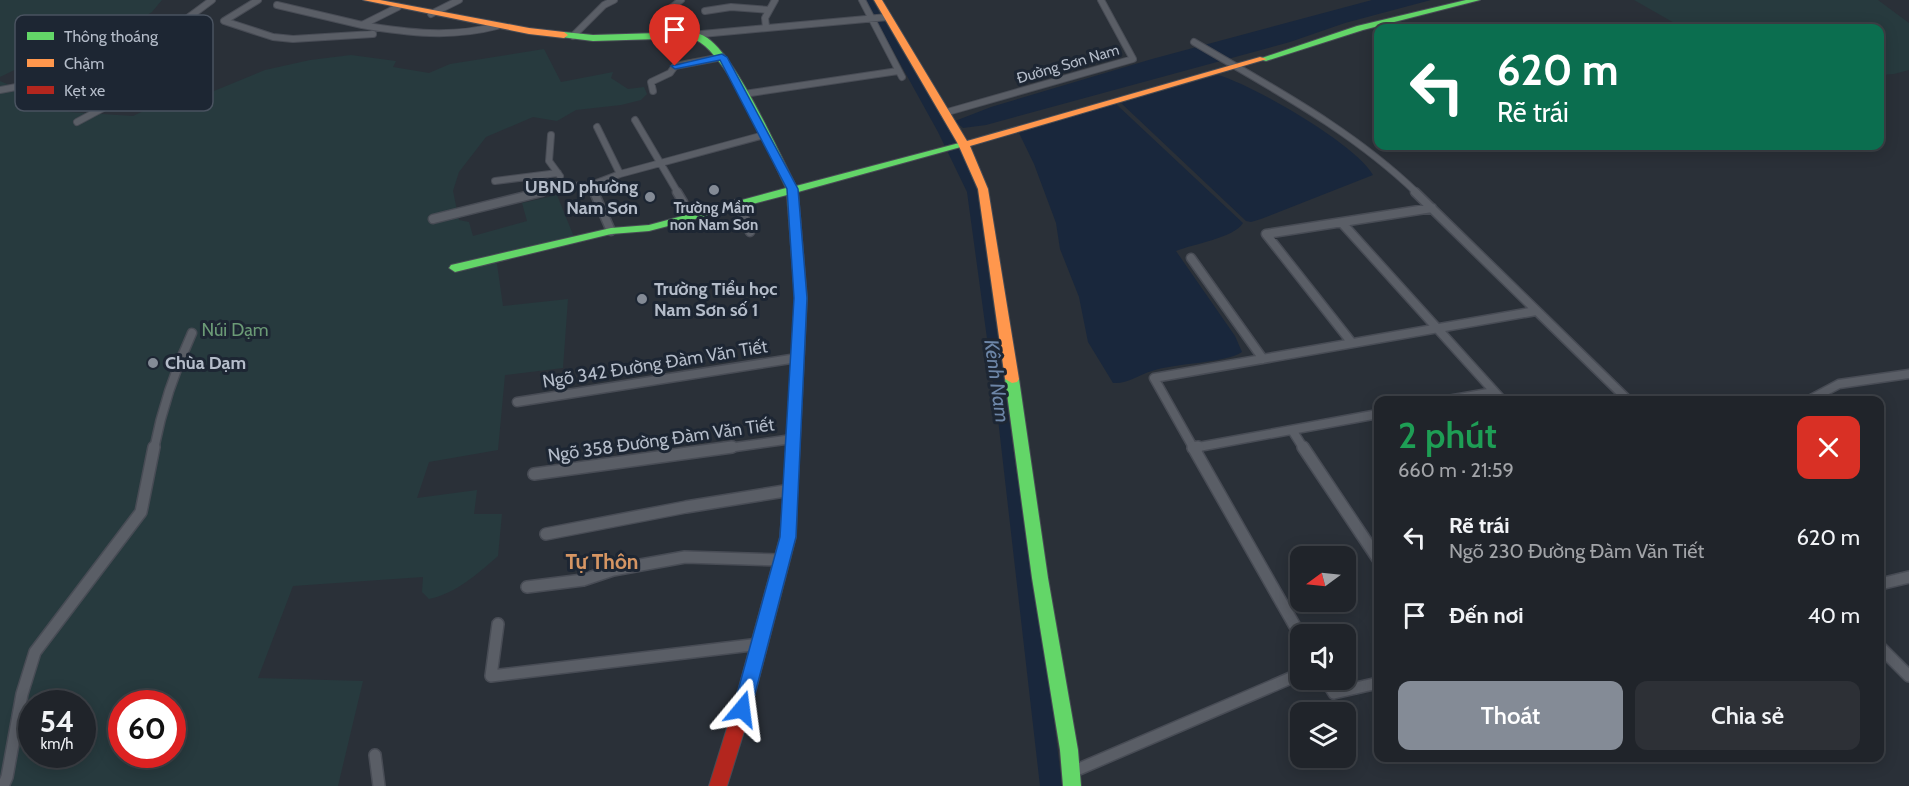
<!DOCTYPE html>
<html lang="vi">
<meta charset="utf-8">
<style>
:root{--surface:#20242a;--page:#2d3036;--text:#f1f3f6;--muted:#a2a4a8;--line:#3d4147;--accent:#848b96}
body{margin:0;font-family:Cabin,sans-serif;background:var(--page);color:var(--text);height:100vh;display:flex;flex-direction:column;font-size:22px;white-space:nowrap}
*{box-sizing:border-box;margin:0}
p{font-size:20px;color:var(--muted)}
.icon{flex:none;width:33px;height:33px;fill:none;stroke:currentColor;stroke-width:2;stroke-linecap:round;stroke-linejoin:round}
.map{position:relative;flex:1;overflow:hidden}
.sheet{position:absolute;left:1374px;top:396px;width:510px;height:366px;display:flex;flex-direction:column;background:var(--surface);border-radius:12px;box-shadow:0 3px 15px #0003,0 0 0 2px var(--line)}
.sheet>*{flex:none}
.top-card{position:absolute;left:1374px;top:24px;width:510px;height:126px;border-radius:12px;box-shadow:0 3px 15px #0003,0 0 0 2px var(--line);background:#0b6e4f;color:#fff;overflow:hidden}
.needle{width:39px;rotate:255deg}
.controls{position:absolute;left:1290px;top:546px;display:grid;gap:12px}
.controls a{display:grid;place-items:center;width:66px;height:66px;border-radius:12px;background:var(--surface);box-shadow:0 3px 15px #0003,0 0 0 2px var(--line);font-size:30px}
.speed{position:absolute;left:18px;top:690px;display:flex;gap:12px;font-size:30px;font-weight:700;text-align:center}
.speed>*{display:grid;place-content:center;width:78px;height:78px;border-radius:50%;background:var(--surface);box-shadow:0 3px 15px #0003,0 0 0 2px var(--line);line-height:1}
.speed small{font-size:15px;font-weight:400}
.speed .limit{border:9px solid #d22;background:#fff;color:#111}
.pin{position:absolute;display:grid;place-items:center;width:51px;height:51px;color:#fff;margin:-62px -26px;border-radius:50% 50% 50% 0;rotate:-45deg;box-shadow:0 0 6px #0007}
.pin .icon{rotate:45deg}
.me{position:absolute;width:66px;margin:-33px;rotate:16deg;stroke-linejoin:round;filter:drop-shadow(0 0 4px #0008)}
.turn{display:flex;align-items:center;gap:21px;height:126px;padding:0 24px;font-size:27px}
.turn .icon{width:78px;height:78px;stroke-width:2.5}
.turn b{display:block;font-size:42px;line-height:51px}
.round{display:grid;place-items:center;flex:none;width:63px;height:63px;border-radius:12px;background:var(--page)}
.headline{display:flex;align-items:center;justify-content:space-between;height:102px;padding:0 24px}
h1{font-size:36px;font-weight:600;line-height:45px;color:#1e9e55}
.action{display:flex;gap:12px;margin-top:auto;padding:12px 24px}
.action a{flex:1;height:69px;border-radius:12px;background:var(--accent);color:#fff;font-size:24px;font-weight:600;line-height:69px;text-align:center}
.action a+a{background:var(--page);color:var(--text)}
ul{padding:0;list-style:none}
li{display:flex;align-items:center;gap:18px;height:78px;padding:0 24px}
li div{flex:1}
li b{display:block;font-size:22px}
li em{font-style:normal}
.map>svg:first-child{display:block}
.green{fill:#273a3e;fill-rule:evenodd}
.water{fill:#19273c}
.lines{fill:none;stroke-linecap:round;stroke-linejoin:round}
.street-far2-casing{stroke:#484c55;stroke-width:8}
.street-far1-casing{stroke:#484c55;stroke-width:11}
.street-casing{stroke:#484c55;stroke-width:14}
.fast-casing{stroke:#484c55;stroke-width:2}
.slow-casing{stroke:#484c55;stroke-width:2}
.jam-casing{stroke:#484c55;stroke-width:2}
.street-far2{stroke:#5a5e66;stroke-width:6}
.street-far1{stroke:#5a5e66;stroke-width:8}
.street{stroke:#5a5e66;stroke-width:11}
.fast{fill:#63d668;fill-rule:evenodd}
.slow{fill:#ff974d;fill-rule:evenodd}
.jam{fill:#b3261e;fill-rule:evenodd}
.route{fill:#1a73e8;stroke:#114b97;stroke-width:1.5}
.poi-dot{fill:#848b96;stroke:#1d2633;stroke-width:2}
.labels{text-anchor:middle;dominant-baseline:central;stroke-width:6;stroke-linejoin:round;paint-order:stroke}
.far-street-label{font-size:15px;fill:#b4bcc9;stroke:#1d2633}
.far-poi-label{font-size:15px;font-weight:bold;fill:#b4bcc9;stroke:#1d2633}
.poi-label{font-size:18px;font-weight:bold;fill:#b4bcc9;stroke:#1d2633;text-anchor:start}
.park-label{font-size:18px;fill:#6b9a76;stroke:#1d2633}
.street-label{font-size:18px;fill:#b4bcc9;stroke:#1d2633}
.water-label{font-size:20px;font-style:italic;fill:#6d86a8;stroke:#1d2633}
.quarter-label{font-size:21px;font-weight:bold;fill:#d59563;stroke:#1d2633}
.key{fill:#1d2633;stroke:#4a5360;stroke-width:1.5}
.key-label{font-size:16px;fill:#b4bcc9}
</style>
<div class="map">
<svg width="1909" height="786" viewBox="0 0 1909 786">
<rect width="100%" height="100%" fill="#2a3038"/>
<path class="green" d="M0 0H162L152 12 128 28 74 30 33 61 0 77Z
M1634 0H1878L1909 23V70L1894 74 1880 75V28H1683Z
M544 49 561 82 613 72 611 78 628 89 644 87 647 94 641 100 621 105 576 110 557 121 533 117 486 137 459 172 453 191 459 220 469 222 473 236 527 221 522 203 557 195 574 237 496 257 503 306 568 299 563 368 505 375 498 450 429 462 417 498 477 490 474 514H502L498 556C477 574 457 593 429 599L422 592 423 577 293 586 258 678 363 681 338 786H0V81L70 112 133 116 158 104 192 100 265 70 310 60 351 55 396 61 393 67 429 73 450 64ZM32 704H82V754H32ZM122 704H172V754H122Z"/>
<path class="water" d="M865 0H872L951 134 963 155 977 191 1016 469 1044 639 1062 786H1040L998 419 967 192 938 132Z
M1372 0H1431L1345 23 1290 42 986 125 963 128 955 121 991 107 1152 59Z
M1218 75C1253 85 1356 144 1373 175L1261 219 1251 222 1246 221 1121 103Z
M1116 104 1243 223C1234 238 1193 244 1176 251L1235 336 1242 352C1226 363 1175 363 1152 371 1138 375 1128 384 1113 383L1088 342 1079 297 1060 249 1056 223 1034 164 1019 133Z"/>
<g class="lines">
<g class="street-far2-casing">
<path id="street-far2" d="M258 0 224 21 273 37 293 39 373 34
M862 0 902 77
M277 5 362 25 398 7
M705 11 731 7 769 10
M431 14 459 0
M654 22 681 0
M362 25C409 33 451 38 497 26
M766 27 765 18 775 0
M691 35 888 17
M573 36 604 5 614 0
M1194 42C1272 88 1352 130 1417 193
M93 69 125 91 131 92 188 76 204 66 185 20
M0 90 64 78 93 69 143 40 185 20 212 0
M653 91 651 82 670 73 675 66 722 57
M744 94 898 71
M944 113 1133 59 1101 0
M635 120 678 193
M77 122 133 92
M597 127 620 174
M551 135 549 161 560 176
M495 181 558 173
M591 185 595 193
M536 193 566 186 591 185 620 174 764 135"/>
</g>
<g class="street-far1-casing">
<path id="street-far1" d="M594 192 611 231
M677 192 683 202
M1415 192 1628 400
M738 203 750 232
M433 219 542 192
M1342 223 1502 400
M1266 234 1432 208
M1266 234 1352 343
M1191 258 1263 359
M1448 400 1494 392
M1809 400 1839 384 1909 374
M517 402 797 358
M1292 430 1304 449
M1193 448 1378 414
M154 449C162 408 175 370 192 333
M721 449 792 439
M1194 449 1154 378 1536 311"/>
</g>
<g class="street-casing">
<path id="street" d="M1193 447 1300 635
M1303 447 1378 559
M1193 448 1198 447
M534 474 732 447
M546 534 686 507 791 490
M1880 584 1909 577
M527 587 583 580 613 570 685 557 782 560
M498 624 491 676 760 644
M1880 647 1909 676
M1326 680 1334 693 1378 683
M375 755 379 786
M1072 772 1300 674
M3 786 7 777 22 694 35 652 141 512 154 447"/>
</g>
<g class="fast-casing">
<path id="fast" d="M1466 0H1480L1363 30 1266 61 1259 59 1357 26Z
M564 32 593 35 691 32C695 33 701 34 704 36 734 51 779 153 796 186L963 142 968 145 798 192 807 298 797 501 795 505H785L783 501 795 298 787 195 649 231 611 234 455 272 449 268 451 265 611 228 649 225 786 188C769 154 726 47 691 38L593 41 561 37V33Z
M1012 375 1019 379 1048 578 1078 750 1081 786H1063L1060 750 1032 578 1005 379Z"/>
</g>
<g class="slow-casing">
<path id="slow" d="M363 0H380L529 28 564 32 568 35 564 38 529 34Z
M874 0H882L967 141 1260 57 1267 59 970 146 988 189 1019 379 1017 382 1012 383 1005 379 978 189 958 144Z"/>
</g>
<g class="jam-casing">
<path id="jam" d="M790 495 795 497 797 501 796 537 751 709 727 786H709L733 709 780 537 783 501 785 497Z"/>
</g>
<use href="#street-far2" class="street-far2"/>
<use href="#street-far1" class="street-far1"/>
<use href="#street" class="street"/>
<use href="#fast" class="fast"/>
<use href="#slow" class="slow"/>
<use href="#jam" class="jam"/>
</g>
<path class="route" d="M722 54 727 57 798 189 807 298 796 537 751 709 748 715 742 717 735 715 733 709 780 537 794 298 787 189 720 60 675 69 671 66Z"/>
<g class="poi-dot">
<circle cx="714" cy="190" r="6"/>
<circle cx="650" cy="197" r="6"/>
<circle cx="642" cy="299" r="6"/>
<circle cx="153" cy="363" r="6"/>
</g>
<g class="labels">
<g class="far-street-label">
<text transform="translate(1068 64) rotate(-16)">Đường Sơn Nam</text>
</g>
<g class="far-poi-label">
<text x="714" y="208">Trường Mầm<tspan x="714" dy="17">non Nam Sơn</tspan></text>
</g>
<g class="poi-label">
<text x="638" y="187" text-anchor="end">UBND phường<tspan x="638" dy="21">Nam Sơn</tspan></text>
<text x="654" y="289">Trường Tiểu học<tspan x="654" dy="21">Nam Sơn số 1</tspan></text>
<text x="165" y="363">Chùa Dạm</text>
</g>
<g class="park-label">
<text x="235" y="330">Núi Dạm</text>
</g>
<g class="street-label">
<text transform="translate(655 364) rotate(-9)">Ngõ 342 Đường Đàm Văn Tiết</text>
<text transform="translate(661 440) rotate(-8)">Ngõ 358 Đường Đàm Văn Tiết</text>
</g>
<g class="water-label">
<text transform="translate(997 381) rotate(82)">Kênh Nam</text>
</g>
<g class="quarter-label">
<text x="602" y="561">Tự Thôn</text>
</g>
</g>
<rect x="15" y="15" width="198" height="96" rx="9" class="key"/>
<rect x="27" y="32" width="27" height="8" fill="#63d668"/>
<rect x="27" y="59" width="27" height="8" fill="#ff974d"/>
<rect x="27" y="86" width="27" height="8" fill="#b3261e"/>
<g class="key-label">
<text x="64" y="42">Thông thoáng</text>
<text x="64" y="69">Chậm</text>
<text x="64" y="96">Kẹt xe</text>
</g>
</svg>
<div class="controls">
<a><svg class="needle" viewBox="-14 -14 28 28"><path d="M0-13l5 13h-10z" fill="#e53935"/><path d="M0 13l5-13h-10z" fill="#a2a4a8"/></svg></a>
<a><svg class="icon" aria-label="sound" viewBox="0 0 24 24"><path d="M4 9h4l5-4v14l-5-4H4zM17 9q2 3 0 6"/></svg></a>
<a><svg class="icon" aria-label="layers" viewBox="0 0 24 24"><path d="M12 4l9 5-9 5-9-5zM3 14l9 5 9-5"/></svg></a>
</div>
<div class="speed"><div>54<small>km/h</small></div><div class="limit">60</div></div>
<div class="pin" style="left:675px;top:66px;background:#d93025"><svg class="icon" aria-label="arrive" viewBox="0 0 24 24"><path d="M6 21V4h12l-3 4 3 4H6"/></svg></div>
<svg class="me" style="left:742px;top:709px" viewBox="-20 -20 40 40"><path d="M0-17L14 15 0 8-14 15z" fill="#1a73e8" stroke="#fff" stroke-width="4"/></svg>
<div class="top-card">
<div class="turn"><svg class="icon" aria-label="left" viewBox="0 0 24 24"><path d="M17 20v-9H6M10 6l-5 5 5 5"/></svg><div><b>620 m</b>Rẽ trái</div></div>
</div>
<section class="sheet">
<div class="headline"><div><h1>2 phút</h1><p>660 m · 21:59</p></div><a class="round" style="background:#d93025;color:#fff"><svg class="icon" aria-label="close" viewBox="0 0 24 24"><path d="M6 6l12 12M18 6L6 18"/></svg></a></div>
<ul>
<li><svg class="icon" aria-label="left" viewBox="0 0 24 24"><path d="M17 20v-9H6M10 6l-5 5 5 5"/></svg><div><b>Rẽ trái</b><p>Ngõ 230 Đường Đàm Văn Tiết</p></div><em>620 m</em></li>
<li><svg class="icon" aria-label="arrive" viewBox="0 0 24 24"><path d="M6 21V4h12l-3 4 3 4H6"/></svg><div><b>Đến nơi</b></div><em>40 m</em></li>
</ul>
<div class="action"><a>Thoát</a><a>Chia sẻ</a></div>
</section>
</div>
